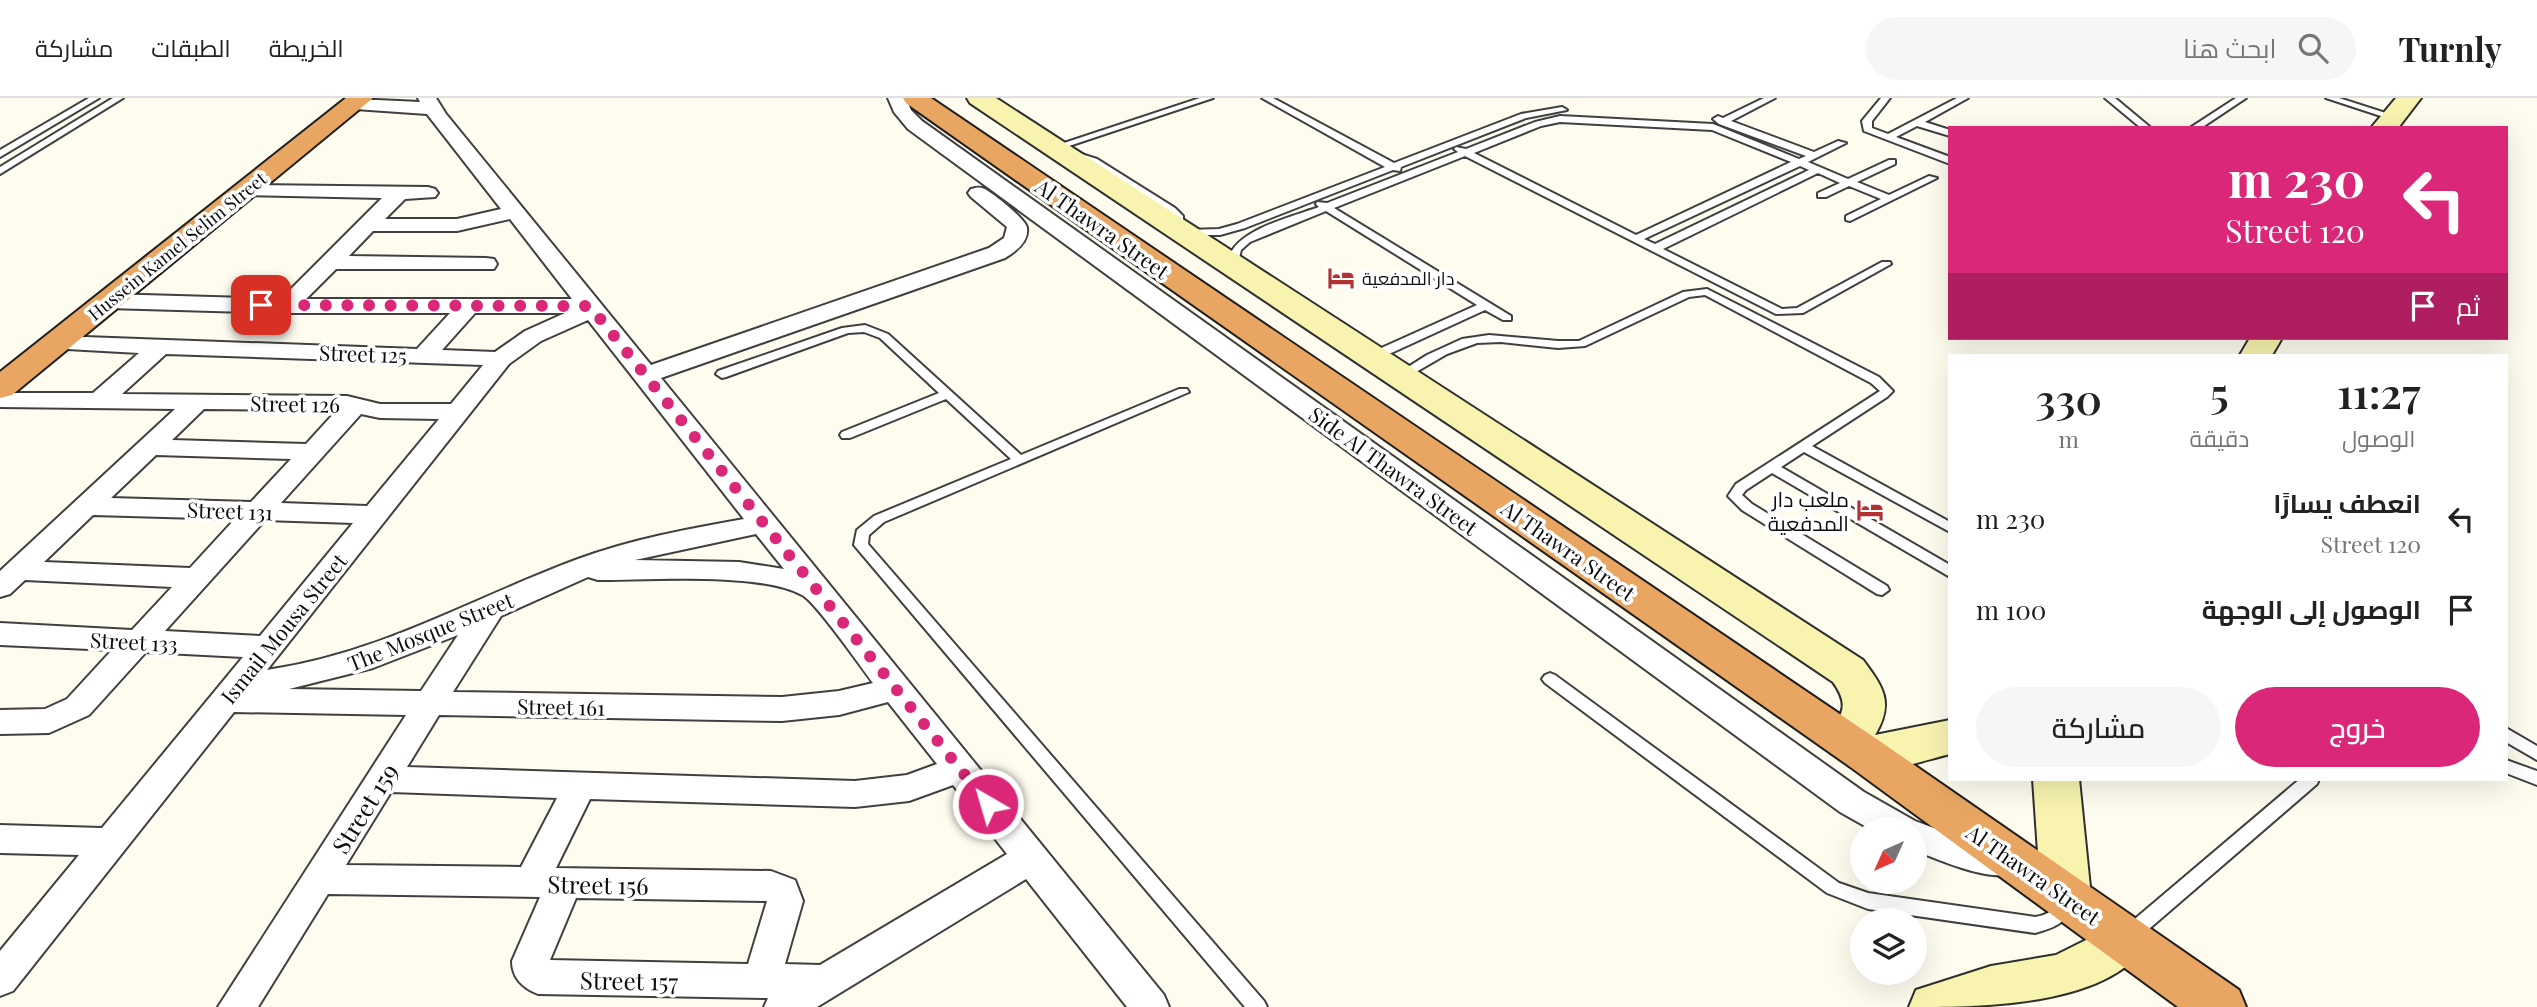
<!DOCTYPE html>
<html lang="ar">
<meta charset="utf-8">
<style>
:root{--surface:#fff;--page:#f6f6f6;--text:#222;--muted:#767676;--line:#e0e0e0;--accent:#db2777}
body{margin:0;font-family:"Playfair Display",Cairo,serif;background:var(--page);color:var(--text);direction:rtl;height:100vh;display:flex;flex-direction:column;font-size:26px;white-space:nowrap}
*{box-sizing:border-box;margin:0}
p{font-size:23px;color:var(--muted)}
.icon{flex:none;width:38px;height:38px;fill:none;stroke:currentColor;stroke-width:2;stroke-linecap:round;stroke-linejoin:round}
.map{position:relative;flex:1;overflow:hidden;direction:ltr}
.sheet{position:absolute;left:1948px;top:256px;width:560px;height:427px;display:flex;flex-direction:column;background:var(--surface);border-radius:0px;box-shadow:0 7px 28px #0002;direction:rtl}
.sheet>*{flex:none}
.top-card{position:absolute;left:1948px;top:28px;width:560px;height:214px;border-radius:0px;box-shadow:0 7px 28px #0002;direction:rtl;background:#db2777;color:#fff;overflow:hidden}
.needle{width:46px;rotate:225deg}
.buttons{position:absolute;left:1850px;top:719px;display:grid;gap:14px}
.buttons a{display:grid;place-items:center;width:77px;height:77px;border-radius:50%;background:var(--surface);box-shadow:0 7px 28px #0002;font-size:35px}
.pin{position:absolute;display:grid;place-items:center;width:60px;height:60px;color:#fff;margin:-30px;border-radius:14px;box-shadow:0 4px 10px #0006}
.me{position:absolute;width:77px;margin:-38px;rotate:322deg;stroke-linejoin:round;filter:drop-shadow(0 0 5px #0008)}
.turn{display:flex;align-items:center;gap:24px;height:147px;padding:0 28px;font-size:32px}
.turn .icon{width:91px;height:91px;stroke-width:2.5}
.turn b{display:block;font-size:49px;line-height:60px}
.then{display:flex;align-items:center;height:66px;padding:0 28px;background:#0003;gap:14px;font-size:26px}
.eta{display:flex;justify-content:space-evenly;align-items:center;height:119px;text-align:center}
.eta b{font-size:42px;font-weight:600;line-height:49px}
.primary-button{display:flex;gap:14px;margin-top:auto;padding:14px 28px}
.primary-button a{flex:1;height:80px;border-radius:42px;background:var(--accent);color:#fff;font-size:28px;font-weight:600;line-height:80px;text-align:center}
.primary-button a+a{background:var(--page);color:var(--text)}
ul{padding:0;list-style:none}
li{display:flex;align-items:center;gap:21px;height:91px;padding:0 28px}
li div{flex:1}
li b{display:block;font-size:26px}
li em{font-style:normal}
header{display:flex;align-items:center;gap:42px;box-sizing:border-box;height:98px;padding:0 35px;background:var(--surface);border-bottom:2px solid var(--line)}
header strong{font-size:33px}
nav{display:flex;gap:38px;margin-inline-start:auto;font-size:24px}
.search{width:490px;height:63px;background:var(--page);display:flex;align-items:center;gap:18px;box-sizing:border-box;padding:0 24px;border-radius:38px;color:var(--muted);font-size:26px}
.map>svg:first-child{display:block}
.lines{fill:none;stroke-linecap:round;stroke-linejoin:round}
.lane-casing{stroke:#404040;stroke-width:4}
.street-casing{stroke:#404040;stroke-width:4}
.secondary-casing{stroke:#2f2f2f;stroke-width:4}
.highway-casing{stroke:#1e1e1e;stroke-width:4}
.lane{fill:#fff;fill-rule:evenodd}
.street{fill:#fff;fill-rule:evenodd}
.secondary{fill:#f8f4af;fill-rule:evenodd}
.highway{fill:#e8a662;fill-rule:evenodd}
.route{stroke:#db2777;stroke-width:12;stroke-dasharray:0 21.6}
.labels{text-anchor:middle;dominant-baseline:central;stroke-width:7;stroke-linejoin:round;paint-order:stroke}
.far-street-label{font-size:18px;fill:#0d0d0d;stroke:#fff}
.far-poi-label{font-size:18px;fill:#0d0d0d;stroke:#fff;text-anchor:start}
.street-label{font-size:21px;fill:#0d0d0d;stroke:#fff}
.poi-label{font-size:21px;fill:#0d0d0d;stroke:#fff;text-anchor:end}
.near-street-label{font-size:24px;fill:#0d0d0d;stroke:#fff}
</style>
<header>
<strong>Turnly</strong>
<div class="search"><svg class="icon" aria-label="search" viewBox="0 0 24 24"><circle cx="10" cy="10" r="6"/><path d="M15 15l6 6"/></svg>ابحث هنا</div>
<nav><a>الخريطة</a><a>الطبقات</a><a>مشاركة</a></nav>
</header>
<div class="map">
<svg width="2537" height="909" viewBox="0 0 2537 909">
<rect width="100%" height="100%" fill="#fefcef"/>
<g class="lines">
<g class="lane-casing">
<path id="lane" d="M89 0H99L0 59V52Z
M113 0H123L0 76V69Z
M1200 0H1213L1057 52 1049 50Z
M1262 0H1273L1394 65 1521 16 1562 9 1567 12 1526 20 1401 69 1400 73 1393 72 1245 130 1220 137H1184V133L1188 132 1219 131 1237 126 1385 69Z
M1764 0H1775L1731 23 1814 54 1838 43 1846 45 1808 64 1848 81 1889 62H1895V66L1857 84 1889 97 1929 78 1937 80 1850 123 1846 122V118L1881 101 1849 88 1826 99H1818V95L1840 85 1818 75 1663 151 1782 211 1797 210 1882 164H1890L1891 166 1803 215 1776 216 1465 58 1334 110 1511 218V222H1503L1485 212 1376 262H1368V256L1477 207 1326 113 1250 144 1241 152 1237 168H1229L1228 166C1229 133 1292 119 1319 109L1316 106 1317 104 1327 105 1458 54 1454 51 1456 49 1466 51 1535 24 1560 18 1713 26 1799 61 1806 58 1719 26 1713 21 1718 18 1723 20ZM1560 24 1712 32 1791 64 1636 137 1474 55 1541 28ZM1800 68 1809 72 1655 146 1644 141Z
M1881 0H1890L1872 23V30L1888 36 1957 0H1968L1925 24 1950 32V38L1917 28 1896 39 1950 59V66L1864 33 1862 23Z
M2105 0H2115L2151 30H2141Z
M2236 0H2246L2201 30H2190Z
M2326 0H2339L2398 19 2390 21Z
M1075 54 1097 61 1175 110 1183 118V134H1175L1173 119 1167 114 1091 65 1072 59 1070 57Z
M1707 191 1879 279 1893 293 1887 299 1812 348 1950 424V434L1804 354 1781 369 1950 467V479L1772 375 1746 392 1742 397 1752 406 1887 488 1889 492 1882 497 1877 496 1742 412 1728 398 1736 386 1880 293 1871 285 1705 197 1689 199 1585 248 1558 250 1501 244 1477 245 1447 256 1404 281 1400 282 1394 278 1427 257 1462 241 1489 237 1558 243H1579L1683 194Z
M865 227 888 236 1021 357 1179 291H1187L1189 294 884 424 869 437 868 446 1264 903 1267 909H1245L854 447 857 432 874 418 1011 361 946 301 850 340H842L840 337 842 334 939 295 880 240 864 234 848 235 726 279 722 280 716 276 718 273 842 230Z
M1550 575 1555 577 1839 785 1868 795 2035 819C2042 818 2047 816 2052 812 2060 804 2059 797 2071 802L2074 807C2066 825 2054 830 2035 835L1868 811 1827 795 1545 585 1542 581 1545 577Z
M2506 630 2537 648V662L2506 644Z
M2506 662 2537 673V687L2506 675Z
M2300 681H2319L2317 686 2135 843 2129 845 2123 843 2120 837 2123 831Z"/>
</g>
<g class="street-casing">
<path id="street" d="M418 0H436L446 16 651 267 989 150 1004 140 1007 129 971 99 968 95 971 91C976 90 977 89 982 90 990 92 1027 122 1027 130 1029 144 1015 154 1005 160L661 280 1164 897 1169 909H1127L1026 781 817 909H764L768 900 538 896C523 890 512 880 512 863L540 799 328 796 258 909H218L406 617 234 614 13 893 0 898V853L79 757 0 755V727L102 730 243 559 146 554 89 617 49 635 0 636V612L45 611 67 601 112 552 0 547V525L132 532 172 489 25 482 10 496 0 499V473L175 311 0 309V295H93L139 255 49 250 45 245 49 240 57 238 417 251 450 215H287L108 210 100 208 97 203 100 198 108 196 281 201 382 100 239 97 236 93 239 89 246 87 428 89 435 91 438 95 435 99 405 101 385 121H457L501 111 427 16 355 11 346 6 355 1 420 4ZM510 121 572 201H306L336 171H494L497 166 494 161 486 160 349 158 373 133H457ZM475 215H565L525 233 495 254 442 252ZM588 222 744 421C688 431 632 441 578 461 470 501 385 554 267 572L509 266 541 243ZM166 256 483 267 451 306H380L347 298 122 296ZM204 311 337 312 306 346 172 342ZM361 316 380 320 439 321 367 408 281 405ZM156 357 291 361 251 404 111 400ZM93 417 235 421 190 470 44 464ZM265 422 353 425 260 538 165 533ZM756 436 784 471 739 464 635 462ZM588 479 598 482C648 482 761 474 802 497 815 503 861 569 873 585L839 593 782 599 453 594 501 518ZM458 537 421 593 289 591 373 570ZM888 604 937 666 907 677 855 683 407 669 439 617 782 623 839 617ZM953 687 1007 756 820 867 785 866 803 803 795 782 771 773 556 770 590 701 855 709 909 703ZM391 694 557 700 521 769 346 767ZM576 800 767 803 748 866 550 862Z
M888 0H906L911 12 922 23 1864 694 1915 723 1958 739 2018 755 2023 765 2018 775C1991 785 1942 763 1914 752V732H1872L1840 714 908 31 894 14Z"/>
</g>
<g class="secondary-casing">
<path id="secondary" d="M967 0H996L1863 562C1884 590 1894 605 1875 637L1950 622V656C1917 664 1882 679 1849 668L1844 659 1831 655 1825 643C1838 618 1853 612 1833 584L970 5Z
M2396 0H2421L2398 30H2371Z
M2250 240H2282L2272 257H2240Z
M2033 681H2079L2091 799 2083 814 2066 820 2049 814 2041 799Z
M2125 819 2143 825 2150 841C2113 909 1981 909 1909 909L1916 892 1991 868 2056 857 2088 841 2107 825Z"/>
</g>
<g class="highway-casing">
<path id="highway" d="M346 0H373L12 297 0 300V274Z
M903 0H931L1881 644 2239 892 2246 909H2178L1849 668 906 5Z"/>
</g>
<use href="#lane" class="lane"/>
<use href="#street" class="street"/>
<use href="#secondary" class="secondary"/>
<use href="#highway" class="highway"/>
</g>
<g class="lines">
<path class="route" d="M261 207 590 208 988 706"/>
</g>
<defs>
<g id="hotel-bare" transform="scale(2.1)"><path d="M-6-4.5h1.5V1H6V5H4.5V3h-9V5H-6ZM-4 0a1.8 1.8 0 1 1 3.6 0ZM.5 0V-2.5h3Q6-2.5 6 0Z" fill="#b23131" stroke="#fff" stroke-width="2.5" paint-order="stroke"/></g>
</defs>
<g fill-rule="evenodd">
<use href="#hotel-bare" x="1341" y="180"/>
<use href="#hotel-bare" x="1870" y="412"/>
</g>
<g class="labels">
<g class="far-street-label">
<text transform="translate(177 148) rotate(-39)">Hussein Kamel Selim Street</text>
</g>
<g class="far-poi-label">
<text x="1362" y="180">دار المدفعية</text>
</g>
<g class="street-label">
<text transform="translate(1103 130) rotate(35)">Al Thawra Street</text>
<text transform="translate(363 255) rotate(2)">Street 125</text>
<text transform="translate(295 305) rotate(1)">Street 126</text>
<text transform="translate(1394 372) rotate(36)">Side Al Thawra Street</text>
<text transform="translate(230 412) rotate(2)">Street 131</text>
<text transform="translate(1569 452) rotate(35)">Al Thawra Street</text>
<text transform="translate(283 530) rotate(-51)">Ismail Mousa Street</text>
<text transform="translate(430 533) rotate(-22)">The Mosque Street</text>
<text transform="translate(134 543) rotate(3)">Street 133</text>
<text transform="translate(561 608) rotate(1)">Street 161</text>
<text transform="translate(2034 776) rotate(35)">Al Thawra Street</text>
</g>
<g class="poi-label">
<text x="1849" y="400">ملعب دار<tspan x="1849" dy="24">المدفعية</tspan></text>
</g>
<g class="near-street-label">
<text transform="translate(364 710) rotate(-58)">Street 159</text>
<text transform="translate(598 786) rotate(1)">Street 156</text>
<text transform="translate(629 882) rotate(1)">Street 157</text>
</g>
</g>
</svg>
<div class="buttons">
<a><svg class="needle" viewBox="-14 -14 28 28"><path d="M0-13l5 13h-10z" fill="#e53935"/><path d="M0 13l5-13h-10z" fill="#767676"/></svg></a>
<a><svg class="icon" aria-label="layers" viewBox="0 0 24 24"><path d="M12 4l9 5-9 5-9-5zM3 14l9 5 9-5"/></svg></a>
</div>
<div class="pin" style="left:261px;top:207px;background:#d93025"><svg class="icon" aria-label="arrive" viewBox="0 0 24 24"><path d="M6 21V4h12l-3 4 3 4H6"/></svg></div>
<svg class="me" style="left:988px;top:706px" viewBox="-20 -20 40 40"><circle r="17" fill="#db2777" stroke="#fff" stroke-width="3"/><path d="M0-11L8 9 0 5-8 9z" fill="#fff"/></svg>
<div class="top-card">
<div class="turn"><svg class="icon" aria-label="left" viewBox="0 0 24 24"><path d="M17 20v-9H6M10 6l-5 5 5 5"/></svg><div><b>230 m</b>Street 120</div></div>
<div class="then">ثم<svg class="icon" aria-label="arrive" viewBox="0 0 24 24"><path d="M6 21V4h12l-3 4 3 4H6"/></svg></div>
</div>
<section class="sheet">
<div class="eta">
<div><b>11:27</b><p>الوصول</p></div>
<div><b>5</b><p>دقيقة</p></div>
<div><b>330</b><p>m</p></div>
</div>
<ul>
<li><svg class="icon" aria-label="left" viewBox="0 0 24 24"><path d="M17 20v-9H6M10 6l-5 5 5 5"/></svg><div><b>انعطف يسارًا</b><p>Street 120</p></div><em>230 m</em></li>
<li><svg class="icon" aria-label="arrive" viewBox="0 0 24 24"><path d="M6 21V4h12l-3 4 3 4H6"/></svg><div><b>الوصول إلى الوجهة</b></div><em>100 m</em></li>
</ul>
<div class="primary-button"><a>خروج</a><a>مشاركة</a></div>
</section>
</div>
